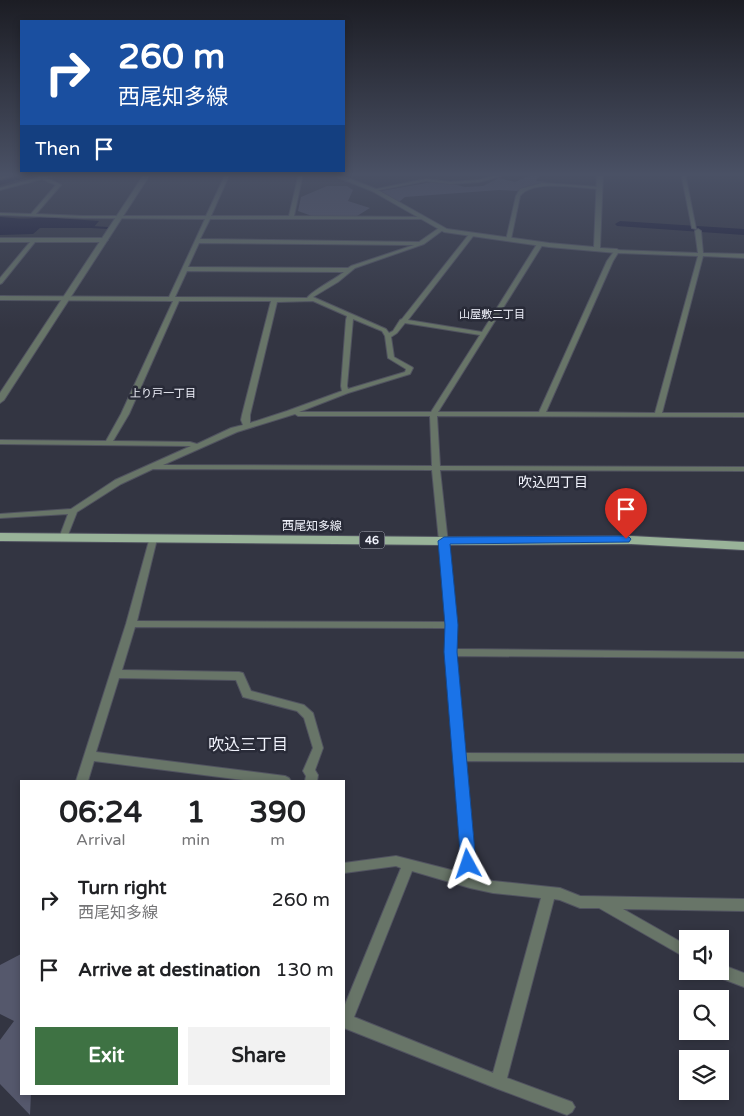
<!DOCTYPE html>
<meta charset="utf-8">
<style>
:root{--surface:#fff;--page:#f2f2f2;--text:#202124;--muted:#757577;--accent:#3e7243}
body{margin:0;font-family:"Varela Round","Noto Sans JP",sans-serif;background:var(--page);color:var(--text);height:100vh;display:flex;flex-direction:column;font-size:19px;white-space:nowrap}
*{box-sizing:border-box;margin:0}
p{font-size:16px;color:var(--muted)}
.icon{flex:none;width:28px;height:28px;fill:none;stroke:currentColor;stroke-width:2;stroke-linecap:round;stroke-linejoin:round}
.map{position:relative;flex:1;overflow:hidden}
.sheet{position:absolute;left:20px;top:780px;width:325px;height:315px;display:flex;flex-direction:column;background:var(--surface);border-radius:0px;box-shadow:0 2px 8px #0003}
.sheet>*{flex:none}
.top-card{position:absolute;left:20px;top:20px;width:325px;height:152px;border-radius:0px;box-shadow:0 2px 8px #0003;background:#1a4fa0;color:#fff;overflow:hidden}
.controls{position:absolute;left:679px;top:930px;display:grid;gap:10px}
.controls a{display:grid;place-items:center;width:50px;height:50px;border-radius:0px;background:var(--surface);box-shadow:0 2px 8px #0003;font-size:25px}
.pin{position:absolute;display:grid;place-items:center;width:42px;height:42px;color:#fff;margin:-51px -21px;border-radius:50% 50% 50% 0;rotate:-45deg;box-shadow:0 0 5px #0007}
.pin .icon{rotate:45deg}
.me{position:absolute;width:55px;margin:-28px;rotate:355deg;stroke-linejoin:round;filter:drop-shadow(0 0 4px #0008)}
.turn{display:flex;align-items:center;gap:18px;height:105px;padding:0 15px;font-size:22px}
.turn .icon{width:65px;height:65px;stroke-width:2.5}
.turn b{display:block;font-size:35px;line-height:42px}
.then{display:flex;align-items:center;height:48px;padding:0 15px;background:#0003;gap:10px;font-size:19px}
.eta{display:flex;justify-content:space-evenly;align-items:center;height:85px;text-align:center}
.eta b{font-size:30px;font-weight:700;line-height:35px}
.button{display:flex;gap:10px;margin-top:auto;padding:10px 15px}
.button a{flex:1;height:58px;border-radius:0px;background:var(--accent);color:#fff;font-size:20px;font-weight:700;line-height:58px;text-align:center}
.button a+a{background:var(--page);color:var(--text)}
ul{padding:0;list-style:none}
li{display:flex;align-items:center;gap:15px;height:70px;padding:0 15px}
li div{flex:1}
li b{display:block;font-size:19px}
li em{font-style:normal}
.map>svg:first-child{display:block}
.green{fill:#55586c}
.water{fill:#161734}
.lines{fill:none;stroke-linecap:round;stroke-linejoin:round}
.stream{stroke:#161734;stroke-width:2}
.canal{fill:#161734;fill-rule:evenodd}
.river{fill:#161734;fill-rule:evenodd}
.minor-casing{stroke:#515360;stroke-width:2}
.tertiary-casing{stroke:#515360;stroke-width:2}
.primary-casing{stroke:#515360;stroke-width:2}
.minor{fill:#687568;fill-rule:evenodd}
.tertiary{fill:#687568;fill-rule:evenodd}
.primary{fill:#99b399;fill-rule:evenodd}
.route{fill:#1a73e8;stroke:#114b97}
.labels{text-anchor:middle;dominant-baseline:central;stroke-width:5;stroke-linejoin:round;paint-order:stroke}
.far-neighbourhood-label{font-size:11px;fill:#f0f2fb;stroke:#292b38}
.shield{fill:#292b38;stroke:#b4b6c0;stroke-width:1}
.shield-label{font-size:11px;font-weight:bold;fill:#f0f2fb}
.street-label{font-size:12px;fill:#f0f2fb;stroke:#292b38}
.neighbourhood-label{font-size:14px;fill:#f0f2fb;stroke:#292b38}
.near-neighbourhood-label{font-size:16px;fill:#f0f2fb;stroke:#292b38}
</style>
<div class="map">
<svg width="744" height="1116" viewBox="0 0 744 1116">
<rect width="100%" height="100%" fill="#333542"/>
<path class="green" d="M531 173 547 175H542L536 179 537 181 548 182 527 186 517 191 499 190 405 197 399 202 381 191 432 182 457 185 465 187 483 186 499 178 515 182 533 174Z
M327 186H347L353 190 348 201 370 208 357 216H312L298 211 301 197Z
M21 954V1094H31L30 1115 0 1084V1040L14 1021 0 1014V965Z"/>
<path class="water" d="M0 217C14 218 26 220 40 217L99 221 93 228H40L33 234 0 235Z"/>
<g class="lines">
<path class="stream" d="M91 227 108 228"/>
<path class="canal" d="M35 173H43L0 185V181Z"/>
<path class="river" d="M620 221 744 229V235L617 226 615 224Z"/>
<g class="minor-casing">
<path id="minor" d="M15 173H22L0 179V177Z
M54 173H61L47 178 61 185 36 214 83 216H206L226 173H230L211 216H289L299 173H303L294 216 424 217V218L422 219H210L200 239 419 242 439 228H443V230L424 244 355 268 338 282 313 297 386 329 389 333 393 331 400 320 402 319 470 233H474V235L408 320 482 332 537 244 542 243 543 244 438 412H539L607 261 615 250 698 253 695 231 698 229 701 231 703 253 744 254V258L703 256 662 413H744V417L437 416 440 466 744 467V471L440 470 457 625 456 649 744 652V658L456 656 465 753 744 754V762L466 761 476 877 493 881 560 888 580 896 744 899V911L623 909 688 946V959L599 908H580L560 900 554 899 507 1078 572 1102 575 1107 572 1112 567 1115 498 1089 344 1028V1007L401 868 396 866 344 873V863L396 856 463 873 446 652 447 628 135 627 122 670 239 672 243 673 251 691 304 705 313 713 323 748 315 770 318 775 317 781H305L306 776 303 771 313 748 304 718 297 711 243 697 236 680 119 678 96 752 285 776 289 778 291 781H251L94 761 88 781H76L126 624 150 537H156L157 539 137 621 447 622 432 470 153 469 121 484 77 512 66 540H60L59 538 68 514 0 518V514L71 509 115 480 191 446 0 444V440L106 441 121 414 173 301 0 300V296L169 297 205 219 83 218 0 215V213L31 214 56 185 42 179 0 190V188ZM199 243 414 245 351 266 348 268 188 267ZM618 253 698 256 655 413 546 412 613 261ZM187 271 344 272C335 279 312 291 307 298L175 297ZM179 301H271L242 415 241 420 243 425 231 428 197 444 190 442 113 441 129 414ZM313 301 347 316 346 320 341 386 342 391 287 411 250 423V415L277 302ZM353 319 382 331 385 336 388 358 406 369 405 372 348 389 347 386ZM405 323 480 335 431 412H299L348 393 410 374 413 368 412 367 394 357 391 337 397 333ZM295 414 298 416H430L432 466 163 465 237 432ZM412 871 470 888 493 893 541 898 493 1073 354 1017Z
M505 173H512L479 182 450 184 426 181 374 191 372 190 426 179 450 182 479 180Z
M681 173H685L696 229 692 228Z
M542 183 599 187 601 188 599 189C580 188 532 179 520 196L511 239 506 240 516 196 520 189Z
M0 238H105L108 240 105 242H35L2 283 0 284V278L30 242H0Z
M720 964 744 973V987L715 976 713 971H720Z"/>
</g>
<g class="tertiary-casing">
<path id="tertiary" d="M145 173H151L4 400 0 403V393Z
M327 173H335L376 189 447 229 549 243 594 247 597 173H603L600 248 617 249 620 251 617 253 549 247 444 232 372 191Z"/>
</g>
<g class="primary-casing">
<path id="primary" d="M0 533 442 537 631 536 744 542V550L631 544 442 545 0 541Z"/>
</g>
<use href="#minor" class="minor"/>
<use href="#tertiary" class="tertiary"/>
<use href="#primary" class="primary"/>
</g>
<linearGradient id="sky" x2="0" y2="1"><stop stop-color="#1c1d24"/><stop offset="0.53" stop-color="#4a5165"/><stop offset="1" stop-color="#4a5165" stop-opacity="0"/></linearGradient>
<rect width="744" height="329" fill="url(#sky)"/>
<path class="route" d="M626 536 629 537 631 539 629 542 450 544 458 625 457 652 476 864 474 869 468 871 463 869 461 864 444 652 445 625 438 541 444 537Z"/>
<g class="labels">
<g class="far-neighbourhood-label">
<text x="492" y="314">山屋敷二丁目</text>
<text x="163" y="393">上り戸一丁目</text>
</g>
<rect class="shield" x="359.5" y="531.5" width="25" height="17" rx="4"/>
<g class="shield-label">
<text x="372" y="540">46</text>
</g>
<g class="street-label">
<text x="312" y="526">西尾知多線</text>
</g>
<g class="neighbourhood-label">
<text x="553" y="482">吹込四丁目</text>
</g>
<g class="near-neighbourhood-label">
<text x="248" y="745">吹込三丁目</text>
</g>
</g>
</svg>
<div class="controls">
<a><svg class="icon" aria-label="sound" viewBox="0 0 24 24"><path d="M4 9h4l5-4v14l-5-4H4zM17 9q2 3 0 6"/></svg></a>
<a><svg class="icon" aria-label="search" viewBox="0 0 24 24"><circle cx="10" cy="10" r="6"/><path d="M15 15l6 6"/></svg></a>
<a><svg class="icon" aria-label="layers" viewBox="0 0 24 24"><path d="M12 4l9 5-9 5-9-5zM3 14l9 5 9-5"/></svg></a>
</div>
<div class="pin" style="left:626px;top:539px;background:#d93025"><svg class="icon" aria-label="arrive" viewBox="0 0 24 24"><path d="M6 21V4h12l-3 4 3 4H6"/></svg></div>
<svg class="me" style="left:468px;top:864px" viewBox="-20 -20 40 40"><path d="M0-17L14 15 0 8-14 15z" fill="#1a73e8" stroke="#fff" stroke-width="4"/></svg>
<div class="top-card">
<div class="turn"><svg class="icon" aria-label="right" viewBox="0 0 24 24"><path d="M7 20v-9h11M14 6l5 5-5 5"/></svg><div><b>260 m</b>西尾知多線</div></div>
<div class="then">Then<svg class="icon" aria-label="arrive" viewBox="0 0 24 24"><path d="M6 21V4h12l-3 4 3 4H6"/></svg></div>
</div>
<section class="sheet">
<div class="eta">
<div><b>06:24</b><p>Arrival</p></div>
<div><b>1</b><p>min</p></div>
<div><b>390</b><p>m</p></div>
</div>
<ul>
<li><svg class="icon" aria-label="right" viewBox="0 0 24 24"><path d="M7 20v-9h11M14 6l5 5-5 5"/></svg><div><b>Turn right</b><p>西尾知多線</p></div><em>260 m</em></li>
<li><svg class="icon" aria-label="arrive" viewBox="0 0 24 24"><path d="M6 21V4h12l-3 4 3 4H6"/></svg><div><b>Arrive at destination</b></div><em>130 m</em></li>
</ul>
<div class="button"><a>Exit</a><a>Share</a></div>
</section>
</div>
